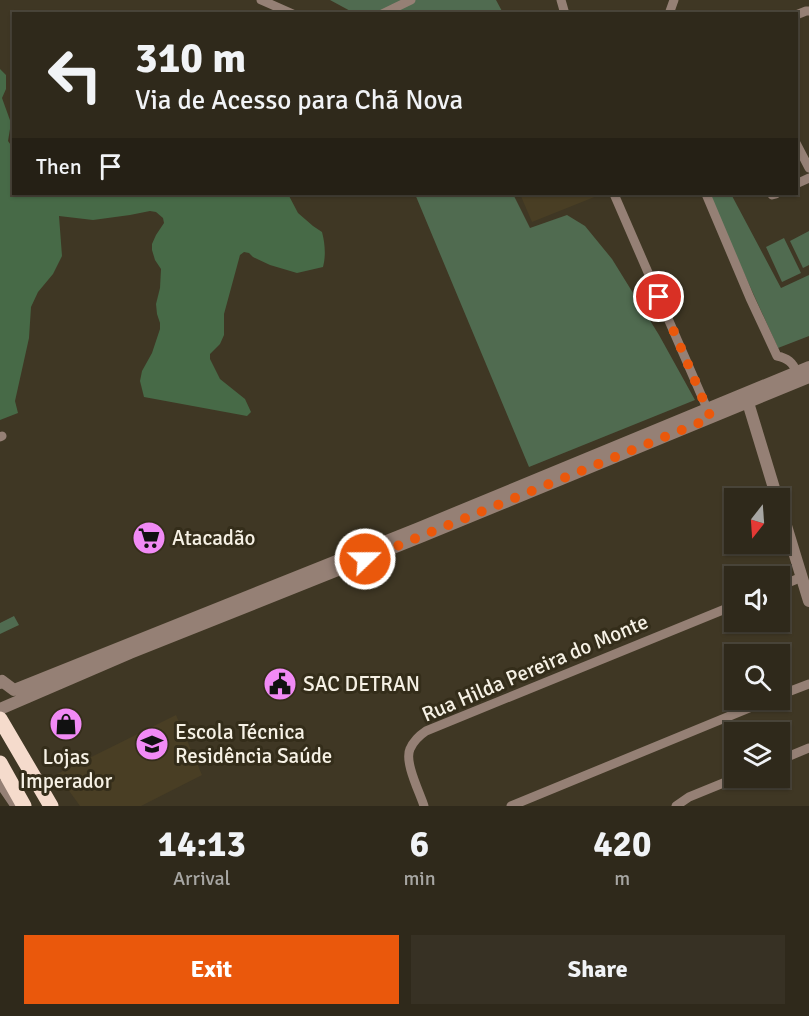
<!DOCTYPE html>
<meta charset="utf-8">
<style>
:root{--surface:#2f291b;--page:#373124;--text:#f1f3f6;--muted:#a7a6a3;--line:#4a453a;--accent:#ea580c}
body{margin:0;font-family:Signika,sans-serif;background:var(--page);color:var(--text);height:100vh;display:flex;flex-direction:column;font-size:22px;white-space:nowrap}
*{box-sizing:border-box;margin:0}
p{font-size:20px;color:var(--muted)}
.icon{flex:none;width:33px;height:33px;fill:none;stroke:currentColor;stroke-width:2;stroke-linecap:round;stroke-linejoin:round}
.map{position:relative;height:806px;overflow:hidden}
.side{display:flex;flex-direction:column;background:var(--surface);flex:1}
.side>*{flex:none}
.top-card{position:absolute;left:12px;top:12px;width:786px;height:183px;border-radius:0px;box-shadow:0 2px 4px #0004,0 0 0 2px var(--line);background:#2f291b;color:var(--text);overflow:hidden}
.needle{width:39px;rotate:197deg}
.tools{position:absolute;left:724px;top:488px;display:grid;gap:12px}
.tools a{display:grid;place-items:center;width:66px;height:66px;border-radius:0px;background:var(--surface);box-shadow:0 2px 4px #0004,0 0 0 2px var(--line);font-size:30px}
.pin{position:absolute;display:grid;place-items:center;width:51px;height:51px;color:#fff;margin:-26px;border:3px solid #fff;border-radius:50%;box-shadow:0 2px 6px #0007}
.me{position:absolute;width:66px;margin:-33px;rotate:68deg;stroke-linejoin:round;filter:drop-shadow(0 0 4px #0008)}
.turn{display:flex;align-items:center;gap:21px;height:126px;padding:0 24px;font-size:27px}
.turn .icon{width:78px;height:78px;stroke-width:2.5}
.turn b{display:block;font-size:42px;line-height:51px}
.then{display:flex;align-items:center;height:57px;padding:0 24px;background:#0003;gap:12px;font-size:22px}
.eta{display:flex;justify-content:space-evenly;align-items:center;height:102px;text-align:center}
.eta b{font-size:36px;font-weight:700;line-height:42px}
.primary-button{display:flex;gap:12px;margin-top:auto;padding:12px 24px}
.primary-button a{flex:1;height:69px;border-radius:0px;background:var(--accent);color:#fff;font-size:24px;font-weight:700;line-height:69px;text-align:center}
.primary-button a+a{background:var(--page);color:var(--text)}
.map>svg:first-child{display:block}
.built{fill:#493e24}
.green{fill:#506b50}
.forest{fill:#476a47}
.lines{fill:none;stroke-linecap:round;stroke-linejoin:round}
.minor{stroke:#958075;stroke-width:9}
.tertiary{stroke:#958075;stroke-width:12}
.trunk{stroke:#f5dbcc;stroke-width:15}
.route{stroke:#ea580c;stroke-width:10;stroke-dasharray:0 18}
.labels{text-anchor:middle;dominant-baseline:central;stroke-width:6;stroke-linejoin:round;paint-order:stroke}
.poi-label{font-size:21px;fill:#f6f1e5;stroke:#342d1a;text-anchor:start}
.street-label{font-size:21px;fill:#f6f1e5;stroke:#342d1a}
</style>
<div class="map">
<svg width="809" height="806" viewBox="0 0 809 806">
<rect width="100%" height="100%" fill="#3f3724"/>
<path class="built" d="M520 194H596L597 196 532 222Z
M176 715 202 775 141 806H80L57 774Z"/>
<path class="green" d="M330 0H496L503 13H354Z
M415 194H513L530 228 567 215 585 226 612 259 659 335 695 400 529 467Z
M708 194H731L781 288 809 275V336L778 348Z
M809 231V265L803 268 790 241Z
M784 238 801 273 782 282 766 247Z
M14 616 19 625 0 634V623Z"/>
<path class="forest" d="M0 69 6 75V89L2 98 11 123 8 141 13 148 14 194H288L298 213 313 226 322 232C325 243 326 256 323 267L297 273 270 265 253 257 249 253 244 252 240 255 224 314V335L220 344 210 354V359L220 379 245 399 251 412 247 416 144 397 140 381 142 371 152 353 160 329V323L157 314 156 304 160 288 161 269 155 260 152 250V244L156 235 164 223 163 218 156 212 150 211 130 215 93 220 59 216 62 256 53 274 38 292 31 307 29 338 15 401 18 413 0 420Z"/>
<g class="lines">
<path class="minor" d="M261 0 293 14
M561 0 565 14
M382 14 411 0
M669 14 674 0
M796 15 806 11H809
M796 143 809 168
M796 184 809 178
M614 194 709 413
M706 194 750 298 777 356C787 358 793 362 797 373
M772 195 776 194
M0 437 2 436
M780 586 802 577
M780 695 809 684
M780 760 809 748
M0 784 15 806
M424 806C420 793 404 762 410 749 413 742 420 735 426 731L735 605
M511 806 771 699
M676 806 689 797 738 777"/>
<path class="tertiary" d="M746 396 777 498
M780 506 809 601
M0 683 2 681 14 690 419 528 809 367
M0 709 130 653 423 536 809 377"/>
<path class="trunk" d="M0 719 51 806
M0 763 24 806"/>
</g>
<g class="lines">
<path class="route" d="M365 559 711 418 659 297"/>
</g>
<defs>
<g id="supermarket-disc" transform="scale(1.725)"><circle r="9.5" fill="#f18af5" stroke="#342d1a"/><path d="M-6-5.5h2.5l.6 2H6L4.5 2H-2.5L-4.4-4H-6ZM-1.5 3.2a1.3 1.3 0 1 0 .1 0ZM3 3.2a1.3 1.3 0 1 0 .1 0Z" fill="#111"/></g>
<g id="civic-disc" transform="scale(1.725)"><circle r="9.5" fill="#f18af5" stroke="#342d1a"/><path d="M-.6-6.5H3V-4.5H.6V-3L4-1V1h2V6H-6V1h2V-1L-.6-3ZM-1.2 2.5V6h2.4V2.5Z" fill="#111"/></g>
<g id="shop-disc" transform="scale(1.725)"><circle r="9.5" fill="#f18af5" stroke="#342d1a"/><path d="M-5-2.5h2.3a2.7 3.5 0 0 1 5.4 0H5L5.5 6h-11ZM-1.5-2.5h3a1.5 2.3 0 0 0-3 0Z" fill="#111"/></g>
<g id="school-disc" transform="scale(1.725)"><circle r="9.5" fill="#f18af5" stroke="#342d1a"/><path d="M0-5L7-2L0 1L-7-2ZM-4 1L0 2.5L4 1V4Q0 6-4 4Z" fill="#111"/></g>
</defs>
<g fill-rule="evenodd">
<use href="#supermarket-disc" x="149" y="538"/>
<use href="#civic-disc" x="280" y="684"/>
<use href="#shop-disc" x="66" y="724"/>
<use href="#school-disc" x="152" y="744"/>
</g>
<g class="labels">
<g class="poi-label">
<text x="172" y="538">Atacadão</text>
<text x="303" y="684">SAC DETRAN</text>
<text x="175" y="732">Escola Técnica<tspan x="175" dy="24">Residência Saúde</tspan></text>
<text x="66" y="757" text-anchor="middle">Lojas<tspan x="66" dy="24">Imperador</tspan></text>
</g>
<g class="street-label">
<text transform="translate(535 668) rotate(-23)">Rua Hilda Pereira do Monte</text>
</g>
</g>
</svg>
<div class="tools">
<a><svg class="needle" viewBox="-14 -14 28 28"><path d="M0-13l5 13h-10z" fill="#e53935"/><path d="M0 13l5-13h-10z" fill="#a7a6a3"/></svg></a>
<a><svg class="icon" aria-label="sound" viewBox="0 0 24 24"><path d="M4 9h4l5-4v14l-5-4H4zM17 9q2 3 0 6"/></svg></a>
<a><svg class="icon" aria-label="search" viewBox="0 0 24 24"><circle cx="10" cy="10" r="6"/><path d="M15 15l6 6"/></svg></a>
<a><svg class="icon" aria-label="layers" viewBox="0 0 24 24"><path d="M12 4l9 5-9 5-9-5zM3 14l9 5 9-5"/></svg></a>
</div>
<div class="pin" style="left:659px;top:297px;background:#d93025"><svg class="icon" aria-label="arrive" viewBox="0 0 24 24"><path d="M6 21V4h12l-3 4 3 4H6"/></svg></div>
<svg class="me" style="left:365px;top:559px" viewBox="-20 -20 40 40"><circle r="17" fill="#ea580c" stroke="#fff" stroke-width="3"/><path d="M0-11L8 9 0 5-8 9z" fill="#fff"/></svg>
<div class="top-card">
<div class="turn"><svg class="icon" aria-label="left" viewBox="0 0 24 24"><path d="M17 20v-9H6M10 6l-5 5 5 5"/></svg><div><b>310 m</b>Via de Acesso para Chã Nova</div></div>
<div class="then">Then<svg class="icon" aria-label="arrive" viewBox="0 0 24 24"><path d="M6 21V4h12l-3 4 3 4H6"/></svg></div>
</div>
</div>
<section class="side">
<div class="eta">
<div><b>14:13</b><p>Arrival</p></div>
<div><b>6</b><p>min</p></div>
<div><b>420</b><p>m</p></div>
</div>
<div class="primary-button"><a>Exit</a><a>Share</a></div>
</section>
